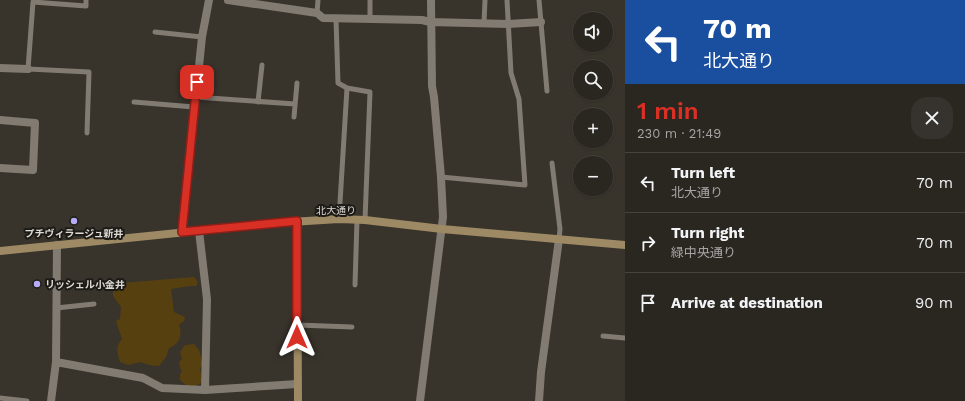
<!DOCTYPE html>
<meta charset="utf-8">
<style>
:root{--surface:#2a2620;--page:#36322d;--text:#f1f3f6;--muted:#a5a5a5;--line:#46433e;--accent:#d93025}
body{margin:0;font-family:"Work Sans","Noto Sans JP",sans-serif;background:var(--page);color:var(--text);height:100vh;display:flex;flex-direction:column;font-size:15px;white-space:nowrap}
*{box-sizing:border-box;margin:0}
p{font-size:13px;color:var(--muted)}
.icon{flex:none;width:22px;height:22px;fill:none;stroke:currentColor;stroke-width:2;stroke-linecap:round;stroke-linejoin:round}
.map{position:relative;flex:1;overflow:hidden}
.drawer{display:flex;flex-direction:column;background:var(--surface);width:340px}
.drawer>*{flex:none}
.top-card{background:#1a4fa0;color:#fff;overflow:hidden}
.buttons{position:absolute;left:573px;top:12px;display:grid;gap:8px}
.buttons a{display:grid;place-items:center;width:40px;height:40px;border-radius:50%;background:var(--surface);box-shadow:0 1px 3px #0004,0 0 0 1px var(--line);font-size:20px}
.pin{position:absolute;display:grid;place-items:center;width:34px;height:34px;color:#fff;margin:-17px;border-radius:8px;box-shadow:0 2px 6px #0006}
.me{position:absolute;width:44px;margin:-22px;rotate:0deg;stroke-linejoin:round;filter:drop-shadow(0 0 3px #0008)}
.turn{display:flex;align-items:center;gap:14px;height:84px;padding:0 12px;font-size:18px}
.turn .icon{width:52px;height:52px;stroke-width:2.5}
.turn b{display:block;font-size:28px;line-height:34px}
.round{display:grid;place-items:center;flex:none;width:42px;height:42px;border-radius:16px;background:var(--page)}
.headline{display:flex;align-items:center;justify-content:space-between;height:68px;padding:0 12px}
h1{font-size:24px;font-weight:600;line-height:30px;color:var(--accent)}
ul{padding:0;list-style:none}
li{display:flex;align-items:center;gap:12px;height:60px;padding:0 12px;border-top:1px solid var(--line)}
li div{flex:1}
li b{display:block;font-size:15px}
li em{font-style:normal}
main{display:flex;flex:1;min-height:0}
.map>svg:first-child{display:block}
.green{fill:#57400f}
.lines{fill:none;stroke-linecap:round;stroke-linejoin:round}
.lane{stroke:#817b72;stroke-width:5}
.street{stroke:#817b72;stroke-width:8}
.secondary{stroke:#9d8964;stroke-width:8}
.route-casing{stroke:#8d1f18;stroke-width:10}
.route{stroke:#d93025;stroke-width:7}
.poi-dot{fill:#b7abf8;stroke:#1d1b17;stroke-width:1.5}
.labels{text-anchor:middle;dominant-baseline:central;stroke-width:4;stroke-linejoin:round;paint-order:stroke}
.street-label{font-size:10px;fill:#dedbd5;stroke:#1d1b17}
.poi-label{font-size:10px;font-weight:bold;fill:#dedbd5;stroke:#1d1b17}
</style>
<main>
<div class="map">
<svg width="625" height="401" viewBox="0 0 625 401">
<rect width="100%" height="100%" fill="#38332b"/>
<path class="green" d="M194 277 198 282 196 286H190L171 289 174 312 185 317 184 321 179 325C183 335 179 345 169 348L166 357 159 366 149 365 140 362 128 365 120 362C117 352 115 347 122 339L116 321 120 319 121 307 113 296V288L121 283Z
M194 344 199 350 203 365 200 368 202 382 196 386H187L180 380V374L182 371 180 368 179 362 182 359 180 352 185 345Z"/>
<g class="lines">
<path class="lane" d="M86 0V6L33 2 28 69 89 72 87 133
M539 0 547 91
M317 13 318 0
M336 19 338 83 347 88 370 92 365 220
M370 19V0
M484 23 485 0
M155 32 202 37
M195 97 295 104
M134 102 194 107
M258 102 262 65
M294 117 297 83
M552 163 560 229 559 239
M441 177 525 185 519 99 511 73 507 0
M339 219 347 88
M355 285 357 220
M56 308 94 304
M297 325 352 327
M603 336 625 338
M0 398 27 401"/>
<path class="street" d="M228 0 317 13 323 18 422 20 430 22 508 24 541 22
M0 68 28 69
M0 120 35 123 33 170 0 168
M199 231 207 299 205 390
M182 232 202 37 209 0
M56 362 143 378 162 388 205 390 297 384
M51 401 56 362 57 245
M420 401 443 217 441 177 434 97 432 86 431 0
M539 401 541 372 559 239"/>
<path class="secondary" d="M297 221 298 401
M0 251 275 223 339 219 365 220 442 229 625 245"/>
</g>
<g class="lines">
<g class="route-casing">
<path id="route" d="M197 82 182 232 297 221V337"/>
</g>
<use href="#route" class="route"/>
</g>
<g class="poi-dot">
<circle cx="74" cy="221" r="4"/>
<circle cx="37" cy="284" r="4"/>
</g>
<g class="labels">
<g class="street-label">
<text x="336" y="210">北大通り</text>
</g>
<g class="poi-label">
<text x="74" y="233">プチヴィラージュ新井</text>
<text x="45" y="284" text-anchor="start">リッシェル小金井</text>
</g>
</g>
</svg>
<div class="buttons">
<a><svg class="icon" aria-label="sound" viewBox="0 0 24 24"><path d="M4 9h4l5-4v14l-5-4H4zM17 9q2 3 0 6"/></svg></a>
<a><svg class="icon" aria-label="search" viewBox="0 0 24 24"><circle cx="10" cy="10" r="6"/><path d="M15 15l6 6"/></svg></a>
<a>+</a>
<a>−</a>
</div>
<div class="pin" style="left:197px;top:82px;background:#d93025"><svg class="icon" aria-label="arrive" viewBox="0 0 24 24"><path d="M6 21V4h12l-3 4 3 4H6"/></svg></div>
<svg class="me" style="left:297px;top:337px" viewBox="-20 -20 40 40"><path d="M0-17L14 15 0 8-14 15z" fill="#d93025" stroke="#fff" stroke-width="4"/></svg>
</div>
<section class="drawer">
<div class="top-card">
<div class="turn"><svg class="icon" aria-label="left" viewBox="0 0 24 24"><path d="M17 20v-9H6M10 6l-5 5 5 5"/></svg><div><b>70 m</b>北大通り</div></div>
</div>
<div class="headline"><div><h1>1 min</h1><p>230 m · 21:49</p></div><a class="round"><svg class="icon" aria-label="close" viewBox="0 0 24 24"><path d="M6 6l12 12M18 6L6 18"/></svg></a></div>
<ul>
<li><svg class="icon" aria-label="left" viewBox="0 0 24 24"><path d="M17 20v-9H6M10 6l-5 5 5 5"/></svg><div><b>Turn left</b><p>北大通り</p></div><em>70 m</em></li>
<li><svg class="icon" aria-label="right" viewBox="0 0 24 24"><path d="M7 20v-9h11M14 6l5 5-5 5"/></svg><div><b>Turn right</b><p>緑中央通り</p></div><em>70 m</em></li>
<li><svg class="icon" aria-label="arrive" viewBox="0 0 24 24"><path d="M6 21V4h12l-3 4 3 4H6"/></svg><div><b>Arrive at destination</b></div><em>90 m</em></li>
</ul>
</section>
</main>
